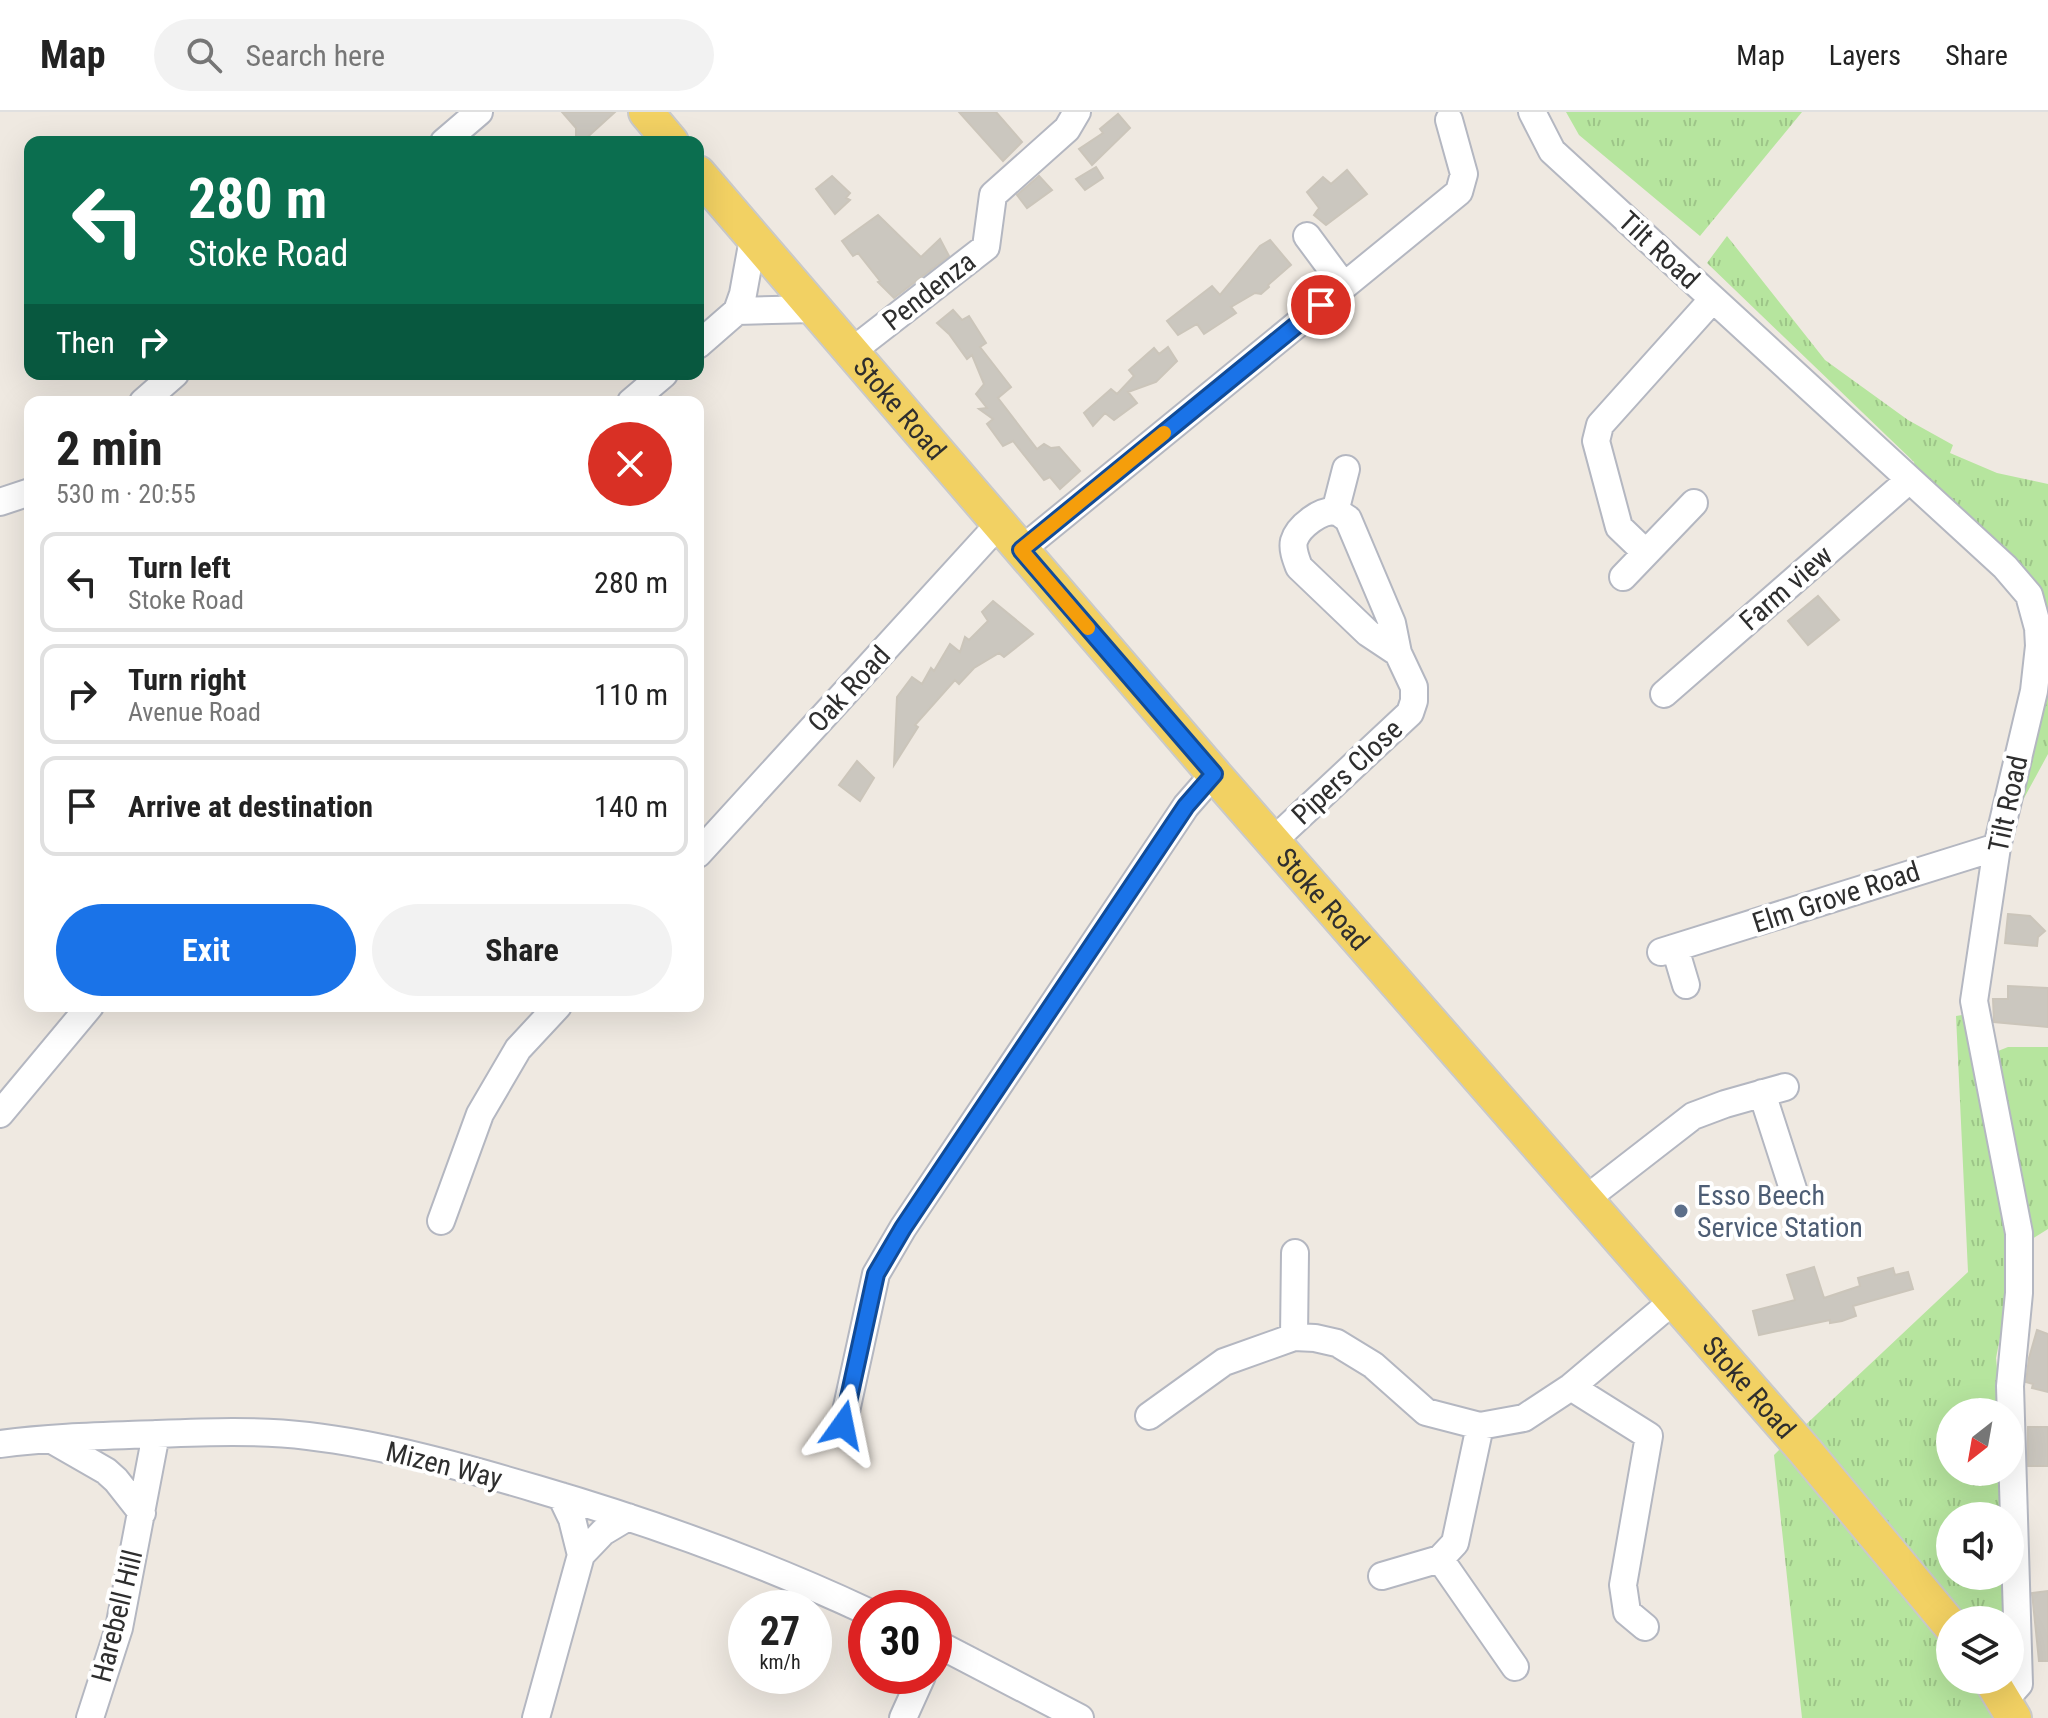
<!DOCTYPE html>
<meta charset="utf-8">
<style>
:root{--surface:#fff;--page:#f2f2f2;--text:#222;--muted:#767676;--line:#e0e0e0;--accent:#1a73e8}
body{margin:0;font-family:"Roboto Condensed",sans-serif;background:var(--page);color:var(--text);height:100vh;display:flex;flex-direction:column;font-size:30px;white-space:nowrap}
*{box-sizing:border-box;margin:0}
p{font-size:26px;color:var(--muted)}
.icon{flex:none;width:44px;height:44px;fill:none;stroke:currentColor;stroke-width:2;stroke-linecap:round;stroke-linejoin:round}
.map{position:relative;flex:1;overflow:hidden}
.sheet{position:absolute;left:24px;top:284px;width:680px;height:616px;display:flex;flex-direction:column;background:var(--surface);border-radius:16px;box-shadow:0 8px 32px #0002}
.sheet>*{flex:none}
.hud{position:absolute;left:24px;top:24px;width:680px;height:244px;border-radius:16px;box-shadow:0 8px 32px #0002;background:#0b6e4f;color:#fff;overflow:hidden}
.needle{width:52px;rotate:211deg}
.buttons{position:absolute;left:1936px;top:1286px;display:grid;gap:16px}
.buttons a{display:grid;place-items:center;width:88px;height:88px;border-radius:50%;background:var(--surface);box-shadow:0 8px 32px #0002;font-size:40px}
.speed{position:absolute;left:728px;top:1478px;display:flex;gap:16px;font-size:40px;font-weight:700;text-align:center}
.speed>*{display:grid;place-content:center;width:104px;height:104px;border-radius:50%;background:var(--surface);box-shadow:0 8px 32px #0002;line-height:1}
.speed small{font-size:20px;font-weight:400}
.speed .limit{border:12px solid #d22;background:#fff;color:#111}
.pin{position:absolute;display:grid;place-items:center;width:68px;height:68px;color:#fff;margin:-34px;border:4px solid #fff;border-radius:50%;box-shadow:0 2px 8px #0007}
.me{position:absolute;width:88px;margin:-44px;rotate:12deg;stroke-linejoin:round;filter:drop-shadow(0 0 6px #0008)}
.turn{display:flex;align-items:center;gap:28px;height:168px;padding:0 32px;font-size:36px}
.turn .icon{width:104px;height:104px;stroke-width:2.5}
.turn b{display:block;font-size:56px;line-height:68px}
.then{display:flex;align-items:center;height:76px;padding:0 32px;background:#0003;gap:16px;font-size:30px}
.round{display:grid;place-items:center;flex:none;width:84px;height:84px;border-radius:42px;background:var(--page)}
.headline{display:flex;align-items:center;justify-content:space-between;height:136px;padding:0 32px}
h1{font-size:48px;font-weight:700;line-height:60px}
.button{display:flex;gap:16px;margin-top:auto;padding:16px 32px}
.button a{flex:1;height:92px;border-radius:48px;background:var(--accent);color:#fff;font-size:32px;font-weight:700;line-height:92px;text-align:center}
.button a+a{background:var(--page);color:var(--text)}
ul{padding:0;list-style:none}
li{display:flex;align-items:center;gap:24px;height:100px;margin:0 16px 12px;padding:0 16px;border:4px solid var(--line);border-radius:16px}
li div{flex:1}
li b{display:block;font-size:30px}
li em{font-style:normal}
header{display:flex;align-items:center;gap:48px;box-sizing:border-box;height:112px;padding:0 40px;background:var(--surface);border-bottom:2px solid var(--line)}
header strong{font-size:38px}
nav{display:flex;gap:44px;margin-inline-start:auto;font-size:28px}
.search{width:560px;height:72px;background:var(--page);display:flex;align-items:center;gap:20px;box-sizing:border-box;padding:0 28px;border-radius:44px;color:var(--muted);font-size:30px}
.map>svg:first-child{display:block}
.grass{fill:url(#grass-tufts)}
.building{fill:#cbc7bf;stroke:#cbc5ba;stroke-width:2}
.lines{fill:none;stroke-linecap:round;stroke-linejoin:round}
.minor-casing{stroke:#b4b7c1;stroke-width:30}
.major-casing{stroke:#c9c9c9;stroke-width:38}
.minor{stroke:#fff;stroke-width:26}
.major{stroke:#f2d163;stroke-width:34}
.route-casing{stroke:#114b97;stroke-width:20}
.route{stroke:#1a73e8;stroke-width:14}
.slow{stroke:#f59e0b;stroke-width:14}
.service-dot{fill:#5c6f8a;stroke:#fff;stroke-width:3}
.labels{text-anchor:middle;dominant-baseline:central;stroke-width:8;stroke-linejoin:round;paint-order:stroke}
.street-label{font-size:28px;fill:#2e2e2e;stroke:#fff}
.service-label{font-size:28px;fill:#4e5e75;stroke:#fff;text-anchor:start}
</style>
<header>
<strong>Map</strong>
<div class="search"><svg class="icon" aria-label="search" viewBox="0 0 24 24"><circle cx="10" cy="10" r="6"/><path d="M15 15l6 6"/></svg>Search here</div>
<nav><a>Map</a><a>Layers</a><a>Share</a></nav>
</header>
<div class="map">
<svg width="2048" height="1606" viewBox="0 0 2048 1606">
<defs>
<pattern id="grass-tufts" width="24" height="20" patternUnits="userSpaceOnUse" patternTransform="scale(2)"><rect width="24" height="20" fill="#b6e59e"/><path d="M3 7l-1-3M5 7V3M7 7l1-3M15 17l-1-3M17 17v-4M19 17l1-3" fill="none" stroke="#9dc588"/></pattern>
</defs>
<rect width="100%" height="100%" fill="#efe9e1"/>
<path class="grass" d="M1566 0H1802L1700 124 1579 23Z
M1727 124 1825 248 1908 308 1953 333 1950 341 1997 361 2048 372V501L2030 462 1917 366 1914 350 1707 151Z
M2048 550V642L2017 699Z
M1968 902 2005 1099 2008 1148 2006 1195 1996 1246 2001 1300H1950V1360H2006V1404H1950V1464H2005L2006 1508H1959L1799 1319 1968 1160 1956 904Z
M2008 935H2048V1117L2029 1129 1993 941Z
M1781 1336 1950 1536V1568H1974L1995 1606H1802L1774 1343Z"/>
<path class="building" d="M562 0H615L582 30H576V16Z
M959 0H996L1022 30 1003 49Z
M1118 2 1130 16 1092 53 1079 37 1103 21 1100 17Z
M1096 55 1103 66 1085 78 1076 67Z
M1347 58 1367 82 1326 113 1314 103 1319 96 1307 80 1323 65 1331 72Z
M832 64 850 81 846 86 850 88 835 102 816 77Z
M1039 64 1052 78 1027 96 1017 83Z
M878 103 921 145 940 127 949 144 894 186 878 170 880 169 858 141 853 144 842 129Z
M1270 128 1291 153 1268 173 1269 175 1261 182 1255 181 1231 195 1236 201 1204 222 1197 212 1178 223 1167 209 1212 174 1220 183 1260 134Z
M953 198 962 208 969 204 986 231 980 235 1011 275 998 286 1037 337 1044 332 1051 336 1059 335 1080 359 1060 377 1050 365 1044 368 1013 329 1003 334 987 312 993 307 979 297 987 296 976 282 984 272 972 243 967 247 949 222 937 211Z
M1168 235 1177 249 1156 270 1128 280 1137 291 1114 308 1105 301 1093 314 1084 301 1111 277 1117 282 1134 264 1129 258 1154 236 1159 242Z
M1818 484 1839 508 1808 533 1788 509Z
M993 489 1033 522 1004 545 999 541 974 556 959 572 955 568 915 613 918 615 894 653 897 585 912 565 922 572 931 556 934 559 950 532 960 540 965 525 969 528 988 509 982 500Z
M857 649 874 666 860 689 839 673Z
M2008 802 2030 804 2045 819 2038 825 2037 834 2005 831Z
M2008 874 2048 876V915L1994 910 1993 887H2008Z
M1814 1155 1824 1186 1860 1174 1858 1166 1893 1156 1895 1163 1908 1160 1913 1177 1853 1194 1856 1204 1842 1209 1830 1211V1208L1759 1223 1753 1199 1795 1188 1787 1163Z
M2037 1218 2048 1222V1280L2032 1276 2033 1272 2026 1270 2029 1246Z
M2028 1315H2048V1354H2028Z
M2048 1479V1549H2039L2032 1481Z"/>
<g class="lines">
<g class="minor-casing">
<path id="minor" d="M1532 0 1552 39 2005 455 2029 483 2038 516 2039 534 2034 579 1997 735 1974 889 2019 1121V1181L2010 1274 2019 1572 2004 1589
M444 30 479 0
M1307 124 1344 174
M737 199 814 197
M698 233 737 199 743 182 753 127
M852 239 986 135 993 83 1067 17 1077 0
M143 290 175 262
M631 290 664 262
M0 390 30 380
M1335 400 1346 357
M1021 438 1459 80 1464 62 1449 8
M1645 440 1619 415 1596 329 1600 313 1713 187
M1623 465 1694 391
M1664 582 1908 369
M1273 729 1410 601 1414 589V575L1398 541 1392 511 1348 407C1344 405 1341 401 1336 400 1322 396 1298 415 1294 429 1292 437 1296 447 1299 455L1368 521 1398 541
M698 742 999 412
M1675 836 1686 873
M1661 840 1997 735
M1762 981 1793 1077
M0 1002 90 894
M1586 1087 1693 1004 1725 992 1785 975
M441 1109 480 1002 518 937 558 894
M1294 1225 1295 1141
M1571 1275 1649 1324 1623 1473 1627 1500 1645 1515
M1149 1304 1224 1250 1294 1225 1315 1226 1337 1231 1373 1253 1426 1300 1480 1314 1524 1306 1571 1275 1673 1189
M843 1313 876 1162 903 1116 1186 694 1214 662
M52 1328 106 1359 116 1368 142 1401
M0 1332C52 1325 105 1324 157 1322 207 1320 258 1318 308 1324 385 1333 463 1355 537 1377 650 1410 759 1449 866 1499
M561 1384 572 1407 581 1443
M1440 1447 1515 1555
M1382 1464 1440 1447 1455 1431 1480 1314
M934 1530 1080 1606
M90 1606 119 1516 156 1322
M536 1606 581 1443 603 1420 628 1405
M903 1606 922 1564"/>
</g>
<g class="major-casing">
<g id="major">
<path d="M646 0 671 30"/>
<path id="s1" d="M698 61 1214 662 1806 1340 1950 1513"/>
<path d="M1991 1568 2014 1606"/>
</g>
</g>
<use href="#minor" class="minor"/>
<use href="#major" class="major"/>
</g>
<g class="lines">
<g class="route-casing">
<path id="route" d="M843 1313 876 1162 903 1116 1186 694 1214 662 1021 438 1321 193"/>
</g>
<use href="#route" class="route"/>
<path class="slow" d="M1088 516 1021 438 1164 321"/>
</g>
<circle class="service-dot" cx="1681" cy="1099" r="8"/>
<g class="labels">
<g class="street-label">
<text transform="translate(1659 138) rotate(43)">Tilt Road</text>
<text transform="translate(929 179) rotate(-38)">Pendenza</text>
<text stroke="none"><textPath href="#s1" startOffset="310">Stoke Road</textPath></text>
<text transform="translate(1786 476) rotate(-41)">Farm view</text>
<text transform="translate(849 577) rotate(-47)">Oak Road</text>
<text transform="translate(1347 660) rotate(-43)">Pipers Close</text>
<text transform="translate(2008 692) rotate(-78)">Tilt Road</text>
<text transform="translate(1836 785) rotate(-18)">Elm Grove Road</text>
<text stroke="none"><textPath href="#s1" startOffset="958">Stoke Road</textPath></text>
<text stroke="none"><textPath href="#s1" startOffset="1606">Stoke Road</textPath></text>
<text transform="translate(444 1353) rotate(14)">Mizen Way</text>
<text transform="translate(117 1504) rotate(-76)">Harebell Hill</text>
</g>
<g class="service-label">
<text x="1697" y="1083">Esso Beech<tspan x="1697" dy="32">Service Station</tspan></text>
</g>
</g>
</svg>
<div class="buttons">
<a><svg class="needle" viewBox="-14 -14 28 28"><path d="M0-13l5 13h-10z" fill="#e53935"/><path d="M0 13l5-13h-10z" fill="#767676"/></svg></a>
<a><svg class="icon" aria-label="sound" viewBox="0 0 24 24"><path d="M4 9h4l5-4v14l-5-4H4zM17 9q2 3 0 6"/></svg></a>
<a><svg class="icon" aria-label="layers" viewBox="0 0 24 24"><path d="M12 4l9 5-9 5-9-5zM3 14l9 5 9-5"/></svg></a>
</div>
<div class="speed"><div>27<small>km/h</small></div><div class="limit">30</div></div>
<div class="pin" style="left:1321px;top:193px;background:#d93025"><svg class="icon" aria-label="arrive" viewBox="0 0 24 24"><path d="M6 21V4h12l-3 4 3 4H6"/></svg></div>
<svg class="me" style="left:843px;top:1313px" viewBox="-20 -20 40 40"><path d="M0-17L14 15 0 8-14 15z" fill="#1a73e8" stroke="#fff" stroke-width="4"/></svg>
<div class="hud">
<div class="turn"><svg class="icon" aria-label="left" viewBox="0 0 24 24"><path d="M17 20v-9H6M10 6l-5 5 5 5"/></svg><div><b>280 m</b>Stoke Road</div></div>
<div class="then">Then<svg class="icon" aria-label="right" viewBox="0 0 24 24"><path d="M7 20v-9h11M14 6l5 5-5 5"/></svg></div>
</div>
<section class="sheet">
<div class="headline"><div><h1>2 min</h1><p>530 m · 20:55</p></div><a class="round" style="background:#d93025;color:#fff"><svg class="icon" aria-label="close" viewBox="0 0 24 24"><path d="M6 6l12 12M18 6L6 18"/></svg></a></div>
<ul>
<li><svg class="icon" aria-label="left" viewBox="0 0 24 24"><path d="M17 20v-9H6M10 6l-5 5 5 5"/></svg><div><b>Turn left</b><p>Stoke Road</p></div><em>280 m</em></li>
<li><svg class="icon" aria-label="right" viewBox="0 0 24 24"><path d="M7 20v-9h11M14 6l5 5-5 5"/></svg><div><b>Turn right</b><p>Avenue Road</p></div><em>110 m</em></li>
<li><svg class="icon" aria-label="arrive" viewBox="0 0 24 24"><path d="M6 21V4h12l-3 4 3 4H6"/></svg><div><b>Arrive at destination</b></div><em>140 m</em></li>
</ul>
<div class="button"><a>Exit</a><a>Share</a></div>
</section>
</div>
